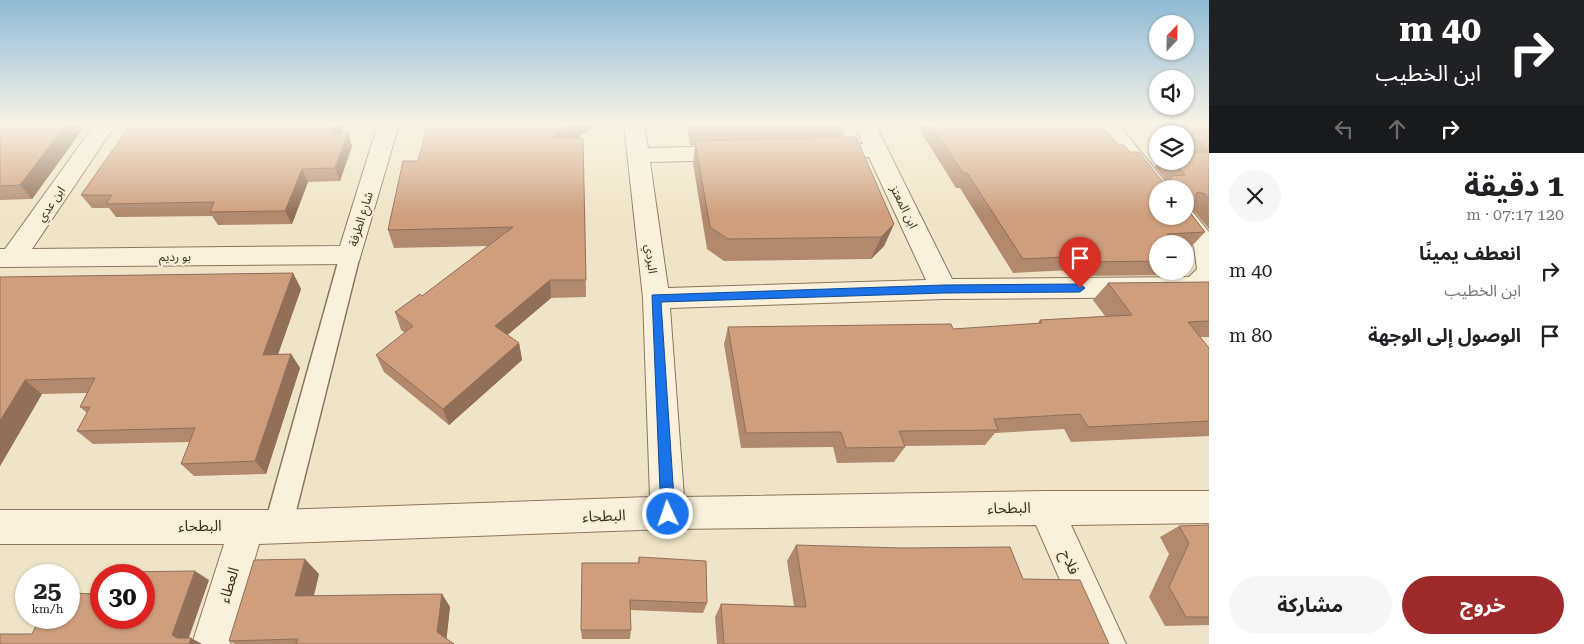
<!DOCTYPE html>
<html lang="ar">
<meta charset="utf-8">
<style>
:root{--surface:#fff;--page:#f6f6f6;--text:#202124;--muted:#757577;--accent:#9e2a2b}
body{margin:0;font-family:"Roboto Serif","Noto Sans Arabic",serif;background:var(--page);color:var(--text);direction:rtl;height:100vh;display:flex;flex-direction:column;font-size:19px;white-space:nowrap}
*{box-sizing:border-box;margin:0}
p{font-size:16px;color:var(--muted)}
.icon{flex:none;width:28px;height:28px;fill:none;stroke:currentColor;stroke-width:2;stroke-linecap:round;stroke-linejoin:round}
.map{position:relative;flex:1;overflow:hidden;direction:ltr}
.details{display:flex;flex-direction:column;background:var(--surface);width:375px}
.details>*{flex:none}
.guide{background:#202124;color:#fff;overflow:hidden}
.needle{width:32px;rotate:22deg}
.controls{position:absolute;left:1149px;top:15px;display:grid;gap:10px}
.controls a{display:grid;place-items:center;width:45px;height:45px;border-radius:50%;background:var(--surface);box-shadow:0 1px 4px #0004;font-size:25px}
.speed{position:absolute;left:15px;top:564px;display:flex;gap:10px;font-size:25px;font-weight:700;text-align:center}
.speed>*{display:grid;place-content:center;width:65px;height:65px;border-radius:50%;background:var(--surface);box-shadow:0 1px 4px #0004;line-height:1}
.speed small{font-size:12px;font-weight:400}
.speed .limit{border:8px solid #d22;background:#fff;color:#111}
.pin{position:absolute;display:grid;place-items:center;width:42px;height:42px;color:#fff;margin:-51px -21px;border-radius:50% 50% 50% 0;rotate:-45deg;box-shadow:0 0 5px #0007}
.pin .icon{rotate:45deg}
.me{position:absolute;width:55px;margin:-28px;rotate:357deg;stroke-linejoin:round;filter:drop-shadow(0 0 4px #0008)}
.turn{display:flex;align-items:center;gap:18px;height:105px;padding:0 20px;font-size:22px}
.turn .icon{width:65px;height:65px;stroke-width:2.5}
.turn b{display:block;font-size:35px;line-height:42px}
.lanes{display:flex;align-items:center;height:48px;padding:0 20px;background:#0003;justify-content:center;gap:25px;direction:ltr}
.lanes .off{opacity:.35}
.round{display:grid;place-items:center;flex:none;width:52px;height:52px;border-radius:26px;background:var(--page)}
.headline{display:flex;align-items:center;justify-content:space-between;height:85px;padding:0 20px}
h1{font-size:30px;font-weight:700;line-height:38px}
.button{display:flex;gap:10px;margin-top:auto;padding:10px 20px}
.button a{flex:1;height:58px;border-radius:30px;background:var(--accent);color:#fff;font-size:20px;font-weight:700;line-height:58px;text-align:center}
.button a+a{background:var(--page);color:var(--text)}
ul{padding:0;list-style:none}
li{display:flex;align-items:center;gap:15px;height:65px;padding:0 20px}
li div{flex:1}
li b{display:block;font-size:19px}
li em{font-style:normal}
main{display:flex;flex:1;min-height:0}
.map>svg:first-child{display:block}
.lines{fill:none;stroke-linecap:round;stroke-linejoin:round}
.lane-casing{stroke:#8d765c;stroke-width:3}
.street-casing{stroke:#8d765c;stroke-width:2}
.lane{fill:#faf1dc;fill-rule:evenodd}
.street{fill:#faf1dc;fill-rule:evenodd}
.wall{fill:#b2896c;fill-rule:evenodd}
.shaded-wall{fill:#916f58}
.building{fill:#cf9f7d;stroke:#916f58}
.route{fill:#1a73e8;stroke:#114b97}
.labels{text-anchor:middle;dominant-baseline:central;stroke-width:4.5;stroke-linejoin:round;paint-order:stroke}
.street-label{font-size:12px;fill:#3d2e20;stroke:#f7eed8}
.near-street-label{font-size:15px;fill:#3d2e20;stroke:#f7eed8}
</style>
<main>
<section class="details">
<div class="guide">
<div class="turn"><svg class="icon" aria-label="right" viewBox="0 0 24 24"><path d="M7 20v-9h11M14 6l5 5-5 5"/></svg><div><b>40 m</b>ابن الخطيب</div></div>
<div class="lanes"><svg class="icon off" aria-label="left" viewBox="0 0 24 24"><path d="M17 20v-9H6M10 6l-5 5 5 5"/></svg><svg class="icon off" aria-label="ahead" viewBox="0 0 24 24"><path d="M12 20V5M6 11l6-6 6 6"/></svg><svg class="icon" aria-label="right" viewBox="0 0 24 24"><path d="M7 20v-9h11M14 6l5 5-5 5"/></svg></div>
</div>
<div class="headline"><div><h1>1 دقيقة</h1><p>120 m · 07:17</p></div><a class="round"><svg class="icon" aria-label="close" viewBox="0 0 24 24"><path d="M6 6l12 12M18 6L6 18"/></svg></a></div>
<ul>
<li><svg class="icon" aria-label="right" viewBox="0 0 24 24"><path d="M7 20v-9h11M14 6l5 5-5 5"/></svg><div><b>انعطف يمينًا</b><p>ابن الخطيب</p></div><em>40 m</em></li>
<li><svg class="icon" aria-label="arrive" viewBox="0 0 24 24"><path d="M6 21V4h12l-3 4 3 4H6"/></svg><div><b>الوصول إلى الوجهة</b></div><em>80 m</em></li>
</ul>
<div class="button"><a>خروج</a><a>مشاركة</a></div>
</section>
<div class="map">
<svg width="1209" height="644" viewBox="0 0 1209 644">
<rect width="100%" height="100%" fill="#f0e4c8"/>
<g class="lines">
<g class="lane-casing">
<path id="lane" d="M350 248 357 250 360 255 292 527 288 537 278 541 268 537 264 527 340 255 343 250Z"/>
</g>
<g class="street-casing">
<path id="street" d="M95 124H116L32 249 340 246 378 124H399L359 261 350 264 0 267V249H5Z
M624 124H644L648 148 731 146 739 148 742 153 739 158 731 160 650 162 668 288 926 280 869 157 824 158 816 156 813 151 816 146 863 144 854 124H875L952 279 1189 277 1197 269 1194 247 1171 216H1185V208L1191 210 1209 232V290L1205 294 1196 297 944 299 670 308 684 497 1045 491H1209V523L1071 525 1126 644H1088L1036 525 668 529 259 544 230 644H192L224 544H0V510H278L650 497 643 298Z
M1097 124H1118L1171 189H1158V196L1152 194Z"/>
</g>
<use href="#lane" class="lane"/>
<use href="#street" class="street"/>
</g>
<path class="wall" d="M0 124H84L85 126 32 199 0 200Z
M345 124 342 133H348L352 146 340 181 308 182 292 224 218 225 212 216 116 217 109 208H92L81 195Z
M597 124 578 138H583L586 297 551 298 507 335 519 343 522 360 449 425 384 372 376 355 405 333 401 330 395 312 422 296 488 246 394 248 388 230 418 161Z
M686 124H847L843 137 894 224 884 246 871 259 724 261 707 249 693 163 695 145H690Z
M916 124H1100L1119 145 1130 152 1162 181 1167 182 1155 167 1160 161H1185V134H1167L1157 124H1209V229L1192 209 1189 208 1188 209 1205 232 1191 247H1185V244H1158V271H1180L1176 275 1076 276 1072 270 1013 273 960 188H956ZM1185 189V216H1158Z
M1185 255 1190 261 1185 266Z
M293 273 301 289 278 354H291L300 368 266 474 194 476 181 464 190 442 93 444 77 431 87 413 80 407 87 393 42 394 0 466V277Z
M1209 282V337H1200L1209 348V436L1071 442 1064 429 995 433 985 445 905 446V447L894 462 837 463 833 447 741 448 724 344 728 327 953 329 1037 324 1040 320 1105 316 1093 300 1108 283Z
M1209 525V625L1165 626 1149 597 1169 554 1160 537 1179 526Z
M796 545 1023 579 1109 644H717L715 617 721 604 794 606 787 561Z
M639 557 707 603 703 613 630 610 631 630 630 639H582L581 630 638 563Z
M319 574 314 596 442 594 450 607 446 639 454 644H235L229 641Z"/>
<path class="shaded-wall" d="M66 124H84L85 126 32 199 20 185Z
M335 124H345L337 147 332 133Z
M571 124H597L552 156 551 138Z
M348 133 352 146 340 181 335 168Z
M302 169 308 182 292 224 285 211Z
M894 224 884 246 871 259 881 237Z
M293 273 301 289 273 369 263 355Z
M550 280 551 298 498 343 495 326Z
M519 343 522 360 449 425 443 409Z
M291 354 300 368 266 474 255 461Z
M25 380 42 394 0 466V421Z
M305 559 319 574 310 609 295 596Z
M195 571 209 580 187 643 172 635Z
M442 594 450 607 446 644 437 632Z
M191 638 202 644H189Z"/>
<path class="building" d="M0 124H66L20 185 0 186Z
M131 124H335L332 133H348L335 168 302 169 285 211 210 212 214 202 106 204 112 195H81Z
M428 124H571L551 138H583L586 280H550L495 326 519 343 443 409 376 355 413 326 395 312 420 294 422 296 513 227 388 230 403 161H418Z
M931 124H1100L1119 145H1124L1130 152H1139L1162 181 1169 183 1172 176 1185 175 1174 161H1185V152H1209V199L1205 194 1198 192 1196 194V200L1185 201V189H1158V216H1185V206L1205 232 1167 234 1175 244H1158V261L1088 262 1083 256 1023 259 967 173H963Z
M1183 124H1209V151Z
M856 137 894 224 881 237 728 239 710 227 695 141Z
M1185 255 1190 261H1185Z
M293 273 263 355 291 354 255 461 181 464 195 428 77 431 90 407H80L95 378 25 380 0 421V277Z
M1209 282V321L1188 322 1209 348V421L1088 427 1080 414 994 419 998 430 899 431 905 447 846 448 841 432 746 433 728 327 951 324 953 329 1042 323 1040 320 1132 315 1108 283Z
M1209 525V617H1186L1169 587 1189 543 1179 526Z
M796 545 902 548 1010 547 1023 579 1080 580 1109 644H724L721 604 806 607Z
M639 557 706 561 707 603 630 600 631 630H581L582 563H639Z
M305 559 295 596 442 594 437 632 454 644H296L298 639 229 641 254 560Z
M195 571 172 635 177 638H191L189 644H0V634H32L40 618H69V593L101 594V618H144V575H113L115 572Z"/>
<linearGradient id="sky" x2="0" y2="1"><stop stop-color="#8fbad6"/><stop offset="0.58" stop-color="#f8f3e6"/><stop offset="1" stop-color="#f8f3e6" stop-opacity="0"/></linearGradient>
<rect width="1209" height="214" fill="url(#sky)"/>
<path class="route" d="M1080 284 1085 288 1080 292 944 293 661 302 675 514 673 518 668 520 663 518 661 514 652 295 944 285Z"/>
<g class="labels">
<g class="street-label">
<text transform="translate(51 204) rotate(-55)">ابن عدي</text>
<text transform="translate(904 207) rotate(64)">ابن المعتز</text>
<text transform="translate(361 219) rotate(-73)">شارع الطرفة</text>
<text x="175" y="257">بو رديم</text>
<text transform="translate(651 259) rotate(83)">البردي</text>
</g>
<g class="near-street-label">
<text transform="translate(1009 508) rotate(-1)">البطحاء</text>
<text transform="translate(604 516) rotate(-2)">البطحاء</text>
<text x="200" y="526">البطحاء</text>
<text transform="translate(1070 562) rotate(66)">فلاح</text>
<text transform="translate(229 585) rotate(-73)">العطاء</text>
</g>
</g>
</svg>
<div class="controls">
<a><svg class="needle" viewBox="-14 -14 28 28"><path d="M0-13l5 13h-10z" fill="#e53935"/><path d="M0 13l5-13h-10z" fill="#757577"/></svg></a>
<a><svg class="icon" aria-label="sound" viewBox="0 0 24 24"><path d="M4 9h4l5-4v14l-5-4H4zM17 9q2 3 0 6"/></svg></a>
<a><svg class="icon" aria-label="layers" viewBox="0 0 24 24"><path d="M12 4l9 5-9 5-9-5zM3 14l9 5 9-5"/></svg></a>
<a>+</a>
<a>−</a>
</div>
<div class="speed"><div>25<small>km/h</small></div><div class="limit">30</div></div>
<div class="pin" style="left:1080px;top:288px;background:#d93025"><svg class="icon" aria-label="arrive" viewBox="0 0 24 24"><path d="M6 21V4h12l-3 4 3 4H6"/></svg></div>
<svg class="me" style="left:668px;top:514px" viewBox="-20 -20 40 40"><circle r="17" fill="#1a73e8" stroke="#fff" stroke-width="3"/><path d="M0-11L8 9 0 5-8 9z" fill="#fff"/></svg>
</div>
</main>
